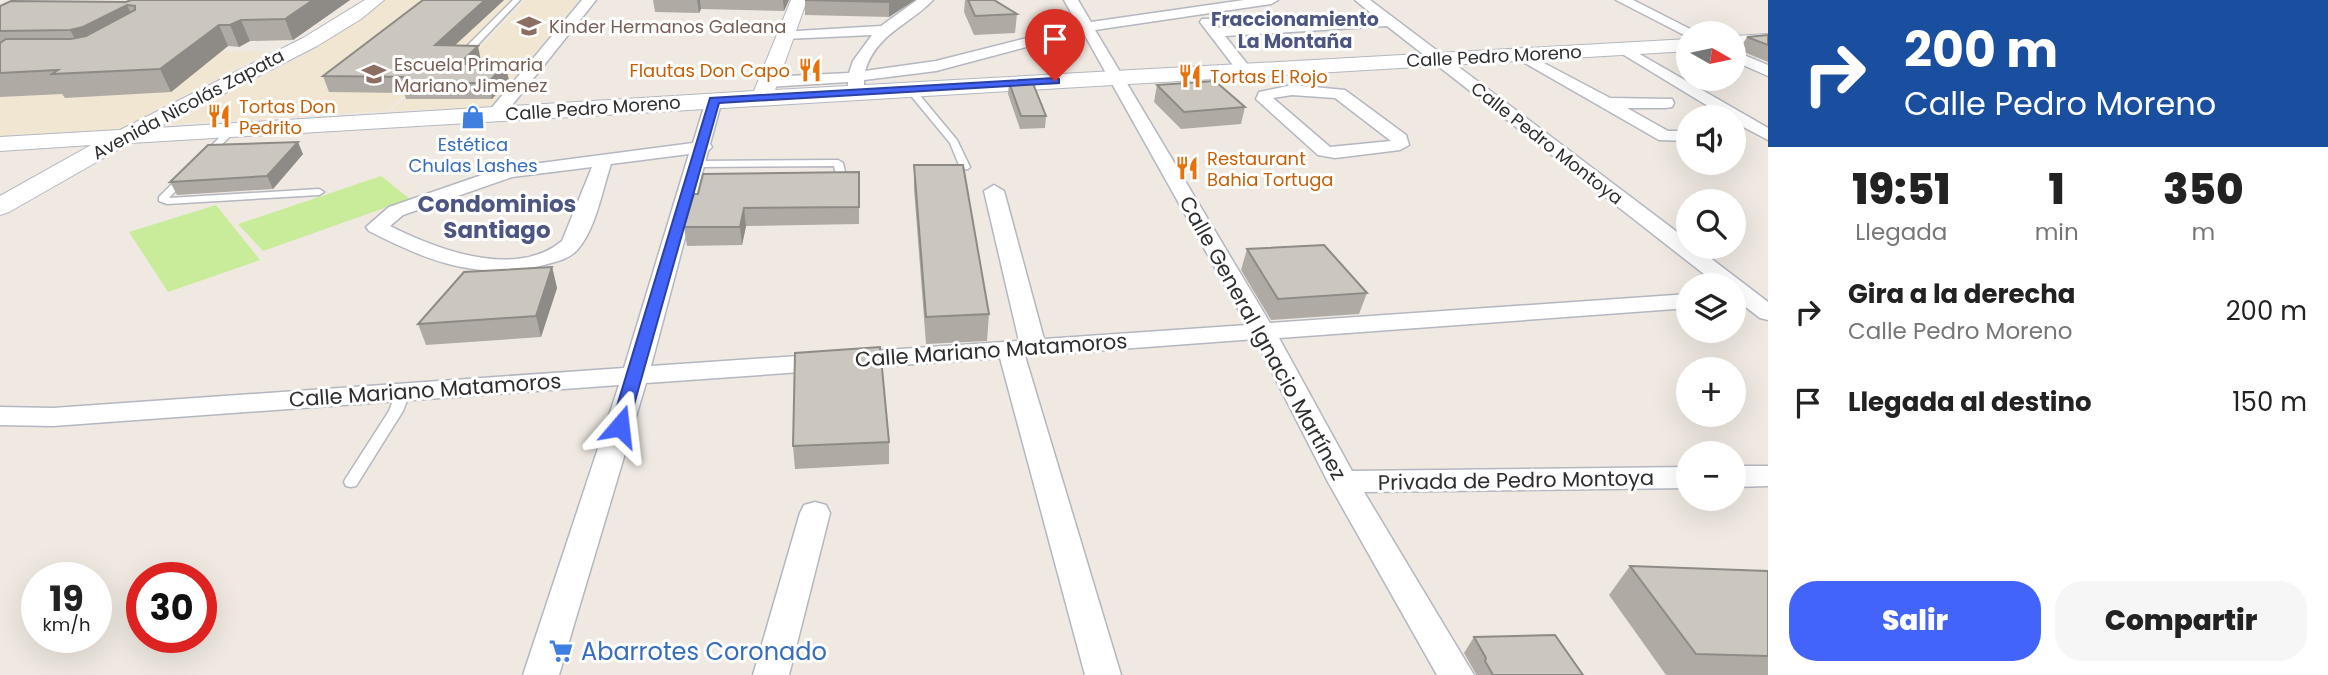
<!DOCTYPE html>
<html lang="es">
<meta charset="utf-8">
<style>
:root{--surface:#fff;--page:#f6f6f6;--text:#222;--muted:#767676;--accent:#4264fb}
body{margin:0;font-family:Poppins,sans-serif;background:var(--page);color:var(--text);height:100vh;display:flex;flex-direction:column;font-size:26px;white-space:nowrap}
*{box-sizing:border-box;margin:0}
p{font-size:23px;color:var(--muted)}
.icon{flex:none;width:38px;height:38px;fill:none;stroke:currentColor;stroke-width:2;stroke-linecap:round;stroke-linejoin:round}
.map{position:relative;flex:1;overflow:hidden}
.sheet{display:flex;flex-direction:column;background:var(--surface);width:560px}
.sheet>*{flex:none}
.hud{background:#1a4fa0;color:#fff;overflow:hidden}
.needle{width:46px;rotate:99deg}
.tools{position:absolute;left:1676px;top:21px;display:grid;gap:14px}
.tools a{display:grid;place-items:center;width:70px;height:70px;border-radius:50%;background:var(--surface);box-shadow:0 7px 28px #0002;font-size:35px}
.speed{position:absolute;left:21px;top:562px;display:flex;gap:14px;font-size:35px;font-weight:700;text-align:center}
.speed>*{display:grid;place-content:center;width:91px;height:91px;border-radius:50%;background:var(--surface);box-shadow:0 7px 28px #0002;line-height:1}
.speed small{font-size:18px;font-weight:400}
.speed .limit{border:10px solid #d22;background:#fff;color:#111}
.pin{position:absolute;display:grid;place-items:center;width:60px;height:60px;color:#fff;margin:-72px -30px;border-radius:50% 50% 50% 0;rotate:-45deg;box-shadow:0 0 7px #0007}
.pin .icon{rotate:45deg}
.me{position:absolute;width:77px;margin:-38px;rotate:17deg;stroke-linejoin:round;filter:drop-shadow(0 0 5px #0008)}
.turn{display:flex;align-items:center;gap:24px;height:147px;padding:0 21px;font-size:32px}
.turn .icon{width:91px;height:91px;stroke-width:2.5}
.turn b{display:block;font-size:49px;line-height:60px}
.eta{display:flex;justify-content:space-evenly;align-items:center;height:119px;text-align:center}
.eta b{font-size:42px;font-weight:800;line-height:49px}
.primary-button{display:flex;gap:14px;margin-top:auto;padding:14px 21px}
.primary-button a{flex:1;height:80px;border-radius:28px;background:var(--accent);color:#fff;font-size:28px;font-weight:800;line-height:80px;text-align:center}
.primary-button a+a{background:var(--page);color:var(--text)}
ul{padding:0;list-style:none}
li{display:flex;align-items:center;gap:21px;height:91px;padding:0 21px}
li div{flex:1}
li b{display:block;font-size:26px}
li em{font-style:normal}
main{display:flex;flex:1;min-height:0}
.map>svg:first-child{display:block}
.education{fill:#f0e6d1}
.pitch{fill:#c9ec9a}
.lines{fill:none;stroke-linecap:round;stroke-linejoin:round}
.service-casing{stroke:#b4b7c1;stroke-width:3}
.minor-casing{stroke:#b4b7c1;stroke-width:3}
.tertiary-casing{stroke:#b4b7c1;stroke-width:2}
.service{fill:#fff;fill-rule:evenodd}
.minor{fill:#fff;fill-rule:evenodd}
.tertiary{fill:#fff;fill-rule:evenodd}
.wall{fill:#afaba4}
.shaded-wall{fill:#8e8b86}
.building{fill:#cbc7bf;stroke:#8e8b86;stroke-width:2}
.route{fill:#4264fb;stroke:#2b41a3;stroke-width:2}
.labels{text-anchor:middle;dominant-baseline:central;stroke-width:6;stroke-linejoin:round;paint-order:stroke}
.far-education-label{font-size:18px;fill:#785e54;stroke:#fff;text-anchor:start}
.far-street-label{font-size:18px;fill:#2e2e2e;stroke:#fff}
.far-food-label{font-size:18px;fill:#c56008;stroke:#fff;text-anchor:start}
.far-shop-label{font-size:18px;fill:#366cbe;stroke:#fff}
.far-neighbourhood-label{font-size:19px;font-weight:bold;fill:#4d5680;stroke:#fff}
.street-label{font-size:21px;fill:#2e2e2e;stroke:#fff}
.neighbourhood-label{font-size:23px;font-weight:bold;fill:#4d5680;stroke:#fff}
.near-shop-label{font-size:24px;fill:#366cbe;stroke:#fff;text-anchor:start}
</style>
<main>
<div class="map">
<svg width="1768" height="675" viewBox="0 0 1768 675">
<rect width="100%" height="100%" fill="#efe9e1"/>
<path class="education" d="M386 0H522L473 52H476L526 0H579L492 106 391 111 454 52 387 111 171 124 361 19Z
M248 51 270 52 119 129 0 136V62Z"/>
<path class="pitch" d="M381 176 410 199 263 251 238 224Z
M216 205 260 260 168 292 129 232Z"/>
<g class="lines">
<g class="service-casing">
<path id="service" d="M513 0H520L470 53H464V49Z
M907 87H913L957 140 970 167 968 169 945 171V167L959 165 950 143 907 91Z
M230 127 237 129 209 158H203V154Z
M838 160 843 163 846 176 831 182 826 179 836 174 834 166 698 167 693 164 698 161Z
M183 175 188 178 169 198 319 189 324 192 319 195 167 204 159 201V197L180 176Z
M404 386 411 390 403 411 356 486 351 487 346 486 344 482 346 478 389 411 397 390Z"/>
</g>
<g class="minor-casing">
<path id="minor" d="M582 0H596L501 119H489L487 115 489 111Z
M917 0H933C909 25 876 34 865 71L936 61 1078 25 1064 0H1078L1091 22 1244 0H1278L1271 4 1095 30 1270 323 1689 294V308L1279 338 1352 471 1689 467V488L1364 492 1474 675H1437L1328 482 1255 339 1025 356 1121 675H1085L1000 358 646 383 559 675H523L619 385 53 426 0 425V407L53 408 624 368 689 154 611 164C602 191 596 228 578 249 570 259 555 262 544 265 478 281 427 261 369 231L366 227 389 207 502 168 693 143 706 100 714 95 722 100 710 144 712 147 708 151 651 366 1019 341 984 191 994 185 1004 191 1044 339 1247 325 1083 32 936 71 864 80V91L856 96 848 91V82L767 87 759 82 767 77 849 73 853 61 872 35 785 39 780 38V32L881 26ZM592 167 562 241C515 280 436 249 390 226L403 215 512 177Z
M1355 0H1370L1689 241V247H1696L1768 302V320L1760 318 1734 298V285H1718L1387 26 1225 36 1252 70 1244 75 1239 73 1200 22 1202 19H1212L1219 28 1378 19Z
M1616 0H1633L1698 33 1686 36Z
M1624 45 1768 128V140L1734 122V117H1726L1619 52 1617 49Z
M1521 51 1610 98 1672 99 1674 103 1672 107 1666 108H1627L1668 131H1689V141L1659 140 1516 58 1514 55 1516 52Z
M1734 51 1768 65V76L1734 61Z
M1292 85 1345 90 1406 135 1409 145 1400 150 1335 158 1318 155 1256 99 1259 92ZM1292 95 1335 98 1391 141 1330 147 1273 98Z
M1734 466H1768V486L1734 487Z
M815 502 826 505 830 513 789 675H753L800 513 804 505Z"/>
</g>
<g class="tertiary-casing">
<path id="tertiary" d="M365 0H384L361 19 317 46 157 128 754 91 791 0H807L775 90 1689 39V51L130 143 9 212 0 215V196L91 145 0 151V137L120 130 303 38Z
M1768 34V46L1734 48V36Z"/>
</g>
<use href="#service" class="service"/>
<use href="#minor" class="minor"/>
<use href="#tertiary" class="tertiary"/>
</g>
<path class="wall" d="M350 0 293 40 250 41 239 47 228 46 171 92 65 98 62 94 0 97V6L126 2Z
M504 0 455 45 481 61 478 64 509 80 492 99H406L404 93 329 92 323 76Z
M653 0H789L784 11 701 9 699 13 655 12Z
M805 0H915L889 17 805 15Z
M965 0H994L1017 14 1015 33 974 35 964 12Z
M1768 35V62L1739 50 1747 37Z
M1009 82 1046 116 1045 128 1020 129 1008 94Z
M1157 85 1245 107 1241 124 1181 129 1154 102Z
M303 154 273 189 177 195 170 182Z
M914 165 989 314 987 341 926 344 914 189Z
M859 172V224L746 226 742 245 687 246 684 227 694 194Z
M1247 249 1367 293 1359 314 1271 320 1241 270Z
M552 267 557 288 541 337 426 345 418 324Z
M889 442V464L795 469 793 446Z
M1630 566 1768 571V675H1666L1609 595Z
M1474 637 1583 675H1476V674L1464 653Z"/>
<path class="shaded-wall" d="M313 0H350L293 40 285 19Z
M485 0H504L439 60 435 45Z
M697 0H700L701 9 699 13Z
M783 0H789L784 11Z
M893 0H915L889 17V2Z
M127 5 137 26 82 51 70 30Z
M241 20 250 41 239 47 230 25Z
M219 25 228 46 171 92 160 69Z
M478 46 481 61 463 79 459 64Z
M505 64 509 80 492 99 488 83Z
M298 142 303 154 273 189 267 176Z
M744 208 746 226 742 245 740 227Z
M552 267 557 288 541 337 536 316Z"/>
<path class="building" d="M131 0H313L285 19 241 20 230 25H219L160 69 52 74 58 70 0 73V43L6 39H71L86 36 135 10V6L127 5 83 27 70 30 0 31V6L11 1 126 2Z
M423 0H485L435 45 478 46 459 64H505L488 83H401L407 77 323 76Z
M805 0H893L889 2Z
M968 0H994L1017 14 975 16Z
M1768 35V45L1747 37Z
M1032 81 1046 116H1021L1009 82Z
M1215 81 1245 107 1184 112 1157 85Z
M298 142 267 176 170 182 208 145Z
M914 165H963L989 314 926 317Z
M859 172V207L744 208 740 227H684L694 194H698L703 174Z
M1324 245 1367 293 1278 299 1247 249Z
M552 267 536 316 418 324 464 272Z
M880 347 889 442 793 446 795 353Z
M1630 566 1768 571V656L1696 654Z
M1555 635 1583 675H1493L1485 661 1486 658 1474 637Z"/>
<path class="route" d="M1055 78 1059 79V83L719 103 628 426 620 432 613 430 611 426 710 98Z"/>
<defs>
<g id="school-bare" transform="scale(1.89)"><path d="M0-5L7-2L0 1L-7-2ZM-4 1L0 2.5L4 1V4Q0 6-4 4Z" fill="#8d6e63" stroke="#fff" stroke-width="2.5" paint-order="stroke"/></g>
<g id="restaurant-bare" transform="scale(1.89)"><path d="M-5-6h1v4h1v-4h1v4h1v-4h1v5L-1.5 .5V6h-2V.5L-5-1ZM5-6V6H3V1.5H1.5Q1.5-4 5-6Z" fill="#e8710a" stroke="#fff" stroke-width="2.5" paint-order="stroke"/></g>
<g id="shop-bare" transform="scale(1.89)"><path d="M-5-2.5h2.3a2.7 3.5 0 0 1 5.4 0H5L5.5 6h-11ZM-1.5-2.5h3a1.5 2.3 0 0 0-3 0Z" fill="#3f7fe0" stroke="#fff" stroke-width="2.5" paint-order="stroke"/></g>
<g id="supermarket-bare" transform="scale(1.89)"><path d="M-6-5.5h2.5l.6 2H6L4.5 2H-2.5L-4.4-4H-6ZM-1.5 3.2a1.3 1.3 0 1 0 .1 0ZM3 3.2a1.3 1.3 0 1 0 .1 0Z" fill="#3f7fe0" stroke="#fff" stroke-width="2.5" paint-order="stroke"/></g>
</defs>
<g fill-rule="evenodd">
<use href="#school-bare" x="529" y="26"/>
<use href="#restaurant-bare" x="810" y="70"/>
<use href="#school-bare" x="374" y="74"/>
<use href="#restaurant-bare" x="1190" y="76"/>
<use href="#restaurant-bare" x="219" y="116"/>
<use href="#shop-bare" x="473" y="117"/>
<use href="#restaurant-bare" x="1187" y="168"/>
<use href="#supermarket-bare" x="561" y="651"/>
</g>
<g class="labels">
<g class="far-education-label">
<text x="549" y="26">Kinder Hermanos Galeana</text>
<text x="394" y="64">Escuela Primaria<tspan x="394" dy="21">Mariano Jimenez</tspan></text>
</g>
<g class="far-street-label">
<text transform="translate(1494 56) rotate(-3)">Calle Pedro Moreno</text>
<text transform="translate(188 104) rotate(-28)">Avenida Nicolás Zapata</text>
<text transform="translate(593 108) rotate(-4)">Calle Pedro Moreno</text>
<text transform="translate(1547 143) rotate(38)">Calle Pedro Montoya</text>
</g>
<g class="far-food-label">
<text x="790" y="70" text-anchor="end">Flautas Don Capo</text>
<text x="1210" y="76">Tortas El Rojo</text>
<text x="239" y="106">Tortas Don<tspan x="239" dy="21">Pedrito</tspan></text>
<text x="1207" y="158">Restaurant<tspan x="1207" dy="21">Bahia Tortuga</tspan></text>
</g>
<g class="far-shop-label">
<text x="473" y="144">Estética<tspan x="473" dy="21">Chulas Lashes</tspan></text>
</g>
<g class="far-neighbourhood-label">
<text x="1295" y="19">Fraccionamiento<tspan x="1295" dy="22">La Montaña</tspan></text>
</g>
<g class="street-label">
<text transform="translate(1263 338) rotate(61)">Calle General Ignacio Martínez</text>
<text transform="translate(991 350) rotate(-4)">Calle Mariano Matamoros</text>
<text transform="translate(425 390) rotate(-4)">Calle Mariano Matamoros</text>
<text transform="translate(1516 480) rotate(-1)">Privada de Pedro Montoya</text>
</g>
<g class="neighbourhood-label">
<text x="497" y="204">Condominios<tspan x="497" dy="26">Santiago</tspan></text>
</g>
<g class="near-shop-label">
<text x="581" y="651">Abarrotes Coronado</text>
</g>
</g>
</svg>
<div class="tools">
<a><svg class="needle" viewBox="-14 -14 28 28"><path d="M0-13l5 13h-10z" fill="#e53935"/><path d="M0 13l5-13h-10z" fill="#767676"/></svg></a>
<a><svg class="icon" aria-label="sound" viewBox="0 0 24 24"><path d="M4 9h4l5-4v14l-5-4H4zM17 9q2 3 0 6"/></svg></a>
<a><svg class="icon" aria-label="search" viewBox="0 0 24 24"><circle cx="10" cy="10" r="6"/><path d="M15 15l6 6"/></svg></a>
<a><svg class="icon" aria-label="layers" viewBox="0 0 24 24"><path d="M12 4l9 5-9 5-9-5zM3 14l9 5 9-5"/></svg></a>
<a>+</a>
<a>−</a>
</div>
<div class="speed"><div>19<small>km/h</small></div><div class="limit">30</div></div>
<div class="pin" style="left:1055px;top:81px;background:#d93025"><svg class="icon" aria-label="arrive" viewBox="0 0 24 24"><path d="M6 21V4h12l-3 4 3 4H6"/></svg></div>
<svg class="me" style="left:620px;top:426px" viewBox="-20 -20 40 40"><path d="M0-17L14 15 0 8-14 15z" fill="#4264fb" stroke="#fff" stroke-width="4"/></svg>
</div>
<section class="sheet">
<div class="hud">
<div class="turn"><svg class="icon" aria-label="right" viewBox="0 0 24 24"><path d="M7 20v-9h11M14 6l5 5-5 5"/></svg><div><b>200 m</b>Calle Pedro Moreno</div></div>
</div>
<div class="eta">
<div><b>19:51</b><p>Llegada</p></div>
<div><b>1</b><p>min</p></div>
<div><b>350</b><p>m</p></div>
</div>
<ul>
<li><svg class="icon" aria-label="right" viewBox="0 0 24 24"><path d="M7 20v-9h11M14 6l5 5-5 5"/></svg><div><b>Gira a la derecha</b><p>Calle Pedro Moreno</p></div><em>200 m</em></li>
<li><svg class="icon" aria-label="arrive" viewBox="0 0 24 24"><path d="M6 21V4h12l-3 4 3 4H6"/></svg><div><b>Llegada al destino</b></div><em>150 m</em></li>
</ul>
<div class="primary-button"><a>Salir</a><a>Compartir</a></div>
</section>
</main>
